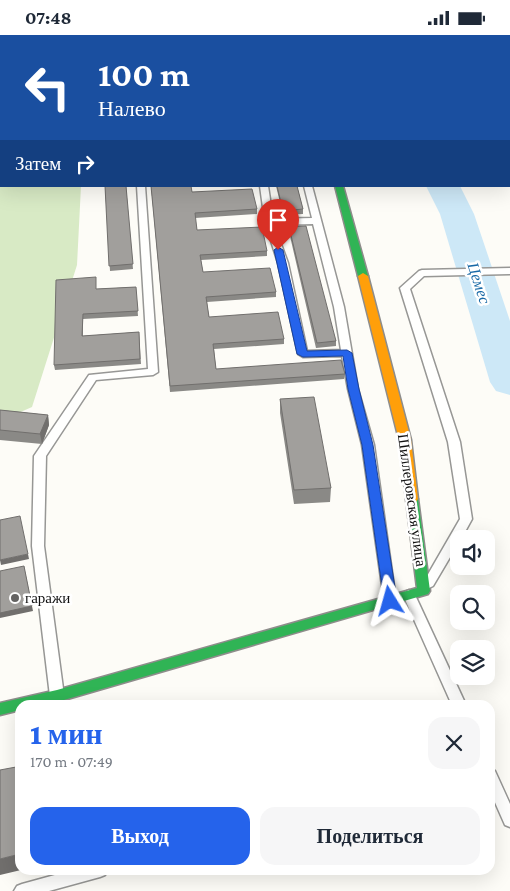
<!DOCTYPE html>
<html lang="ru">
<meta charset="utf-8">
<style>
:root{--surface:#fff;--page:#f6f6f7;--text:#1f2937;--muted:#747a83;--accent:#2563eb}
body{margin:0;font-family:"Crimson Pro",serif;background:var(--page);color:var(--text);height:100vh;display:flex;flex-direction:column;font-size:19px;white-space:nowrap}
*{box-sizing:border-box;margin:0}
p{font-size:16px;color:var(--muted)}
.icon{flex:none;width:28px;height:28px;fill:none;stroke:currentColor;stroke-width:2;stroke-linecap:round;stroke-linejoin:round}
.map{position:relative;flex:1;overflow:hidden}
.sheet{position:absolute;left:15px;top:665px;width:480px;height:175px;display:flex;flex-direction:column;background:var(--surface);border-radius:15px;box-shadow:0 5px 20px #0002}
.sheet>*{flex:none}
.top-card{position:absolute;left:0px;top:0px;width:510px;height:152px;box-shadow:0 5px 20px #0002;background:#1a4fa0;color:#fff;overflow:hidden}
.fabs{position:absolute;left:450px;top:495px;display:grid;gap:10px}
.fabs a{display:grid;place-items:center;width:45px;height:45px;border-radius:10px;background:var(--surface);box-shadow:0 5px 20px #0002;font-size:25px}
.pin{position:absolute;display:grid;place-items:center;width:42px;height:42px;color:#fff;margin:-51px -21px;border-radius:50% 50% 50% 0;rotate:-45deg;box-shadow:0 0 5px #0007}
.pin .icon{rotate:45deg}
.me{position:absolute;width:55px;margin:-28px;rotate:352deg;stroke-linejoin:round;filter:drop-shadow(0 0 4px #0008)}
.turn{display:flex;align-items:center;gap:18px;height:105px;padding:0 15px;font-size:22px}
.turn .icon{width:65px;height:65px;stroke-width:2.5}
.turn b{display:block;font-size:35px;line-height:42px}
.then{display:flex;align-items:center;height:48px;padding:0 15px;background:#0003;gap:10px;font-size:19px}
.round{display:grid;place-items:center;flex:none;width:52px;height:52px;border-radius:15px;background:var(--page)}
.headline{display:flex;align-items:center;justify-content:space-between;height:85px;padding:0 15px}
h1{font-size:30px;font-weight:800;line-height:38px;color:var(--accent)}
.primary-button{display:flex;gap:10px;margin-top:auto;padding:10px 15px}
.primary-button a{flex:1;height:58px;border-radius:15px;background:var(--accent);color:#fff;font-size:20px;font-weight:800;line-height:58px;text-align:center}
.primary-button a+a{background:var(--page);color:var(--text)}
.status{display:flex;justify-content:space-between;align-items:center;height:35px;padding:0 25px;background:var(--surface);direction:ltr}
.status svg{height:14px;fill:currentColor}
.map>svg:first-child{display:block}
.forest{fill:#d8eac5}
.lines{fill:none;stroke-linecap:round;stroke-linejoin:round}
.river{fill:#cde8f7;fill-rule:evenodd}
.lane-casing{stroke:#979795;stroke-width:3}
.street-casing{stroke:#979795;stroke-width:3}
.fast-casing{stroke:#8e8d8b;stroke-width:3}
.slow-casing{stroke:#8e8d8b;stroke-width:3}
.lane{fill:#fffffe;fill-rule:evenodd}
.street{fill:#fffffe;fill-rule:evenodd}
.fast{fill:#30b455;fill-rule:evenodd}
.slow{fill:#ff9f0a;fill-rule:evenodd}
.rail{stroke:#d9c6c7;stroke-width:2.5}
.wall{fill:#8a8986}
.shaded-wall{fill:#716f6d}
.building{fill:#a19f9c;stroke:#716f6d}
.route{fill:#2563eb;stroke:#184099}
.poi-dot{fill:#646362;stroke:#fff;stroke-width:2}
.labels{text-anchor:middle;dominant-baseline:central;stroke-width:5;stroke-linejoin:round;paint-order:stroke}
.street-label{font-size:15px;fill:#111;stroke:#fff}
.poi-label{font-size:15px;fill:#111;stroke:#fff;text-anchor:start}
.water-label{font-size:16px;font-style:italic;fill:#1768a6;stroke:#fff}
</style>
<div class="status"><b>07:48</b><svg viewBox="0 0 49 12"><path d="M0 12V9h3v3zM5 12V6h3v6zM10 12V3h3v9zM15 12V0h3v12zM26 1h20v11H26zM47 4h2v5h-2z"/></svg></div>
<div class="map">
<svg width="510" height="856" viewBox="0 0 510 856">
<rect width="100%" height="100%" fill="#fdfcf7"/>
<path class="forest" d="M0 0H73L1 1V151H81L77 230 32 372 0 386Z"/>
<g class="lines">
<path class="river" d="M353 0H381V1H353Z
M426 151H460L474 179 510 286V360L496 356 490 347 440 179Z"/>
<g class="lane-casing">
<path id="lane" d="M129 0H137V1H130Z
M224 0H232V1H225Z
M259 0H267V1H260Z
M137 151H145L158 337 153 340 96 345 46 421 44 511 64 661 62 665 57 667 52 665 50 661 32 511 34 421 89 340 148 334Z
M260 151H268L273 184 312 183 304 151H312L344 272 358 354 374 410 396 565 394 569 390 570 386 569 384 565 362 410 348 354 342 321 303 322 298 319 278 228 265 187ZM313 189 334 272 341 315 307 316 288 228 274 190Z
M510 233V239L424 241 410 254 460 407 472 484 461 504H459V507L433 551 429 553 425 551 423 548 460 484 448 407 400 253 419 236 422 235Z
M409 555 413 557 415 560 466 670H452L403 560 405 557Z
M490 734 495 736 510 769V792L505 790 490 756Z
M73 835H108L105 840 100 842 49 856H14L17 851 22 849Z"/>
</g>
<g class="street-casing">
<path id="street" d="M282 0H296L297 1H283Z"/>
</g>
<g class="fast-casing">
<path id="fast" d="M335 151H343L368 241 366 243 363 244 358 241Z
M412 460 416 461 418 464 430 556 428 559 57 667 43 670H20V675L0 680V668L57 655 417 553 406 464 408 461Z"/>
</g>
<g class="slow-casing">
<path id="slow" d="M363 238 368 241 411 405 418 464 416 467H408L406 464 399 405 358 241Z"/>
</g>
<use href="#lane" class="lane"/>
<use href="#street" class="street"/>
<use href="#fast" class="fast"/>
<use href="#slow" class="slow"/>
<path class="rail" d="M509 124 510 126"/>
</g>
<path class="wall" d="M203 0H217V1H203Z
M105 151H126L133 234 110 236Z
M151 151 192 157 257 174V179L195 183 197 195 267 216V221L201 225 203 237 276 257V262L207 267 209 282 284 304V309L214 314 216 334 345 339 344 344 170 357Z
M276 151H297L303 174V179L283 180Z
M289 192 336 306V311L316 313 289 197Z
M96 247V254L136 252 138 281 83 284V301L139 297 141 329 55 335 54 330Z
M280 364 331 453 330 467 294 469 280 378Z
M0 375 48 380 49 390 42 409 0 405Z"/>
<path class="shaded-wall" d="M509 45H510V57H509Z
M48 380 49 390 42 409 40 399Z
M28 519 29 524 1 530 0 525Z
M24 531 33 576 0 583V578Z
M16 732 20 747V757Z
M20 819V835H21L0 840V824Z"/>
<path class="building" d="M89 0H120V1H89Z
M142 0H172V1H142Z
M239 0H256L257 1H240Z
M483 0H510V9L509 10V1H485Z
M510 15V27L509 28V16Z
M509 33H510V45H509Z
M105 151H126L133 229 109 231Z
M151 151H191L192 157 252 154 257 174 195 178 197 195 262 192 267 216 200 220 203 237 270 233 276 257 206 262 209 282 278 277 284 304 213 309 216 334 341 325 345 339 170 351Z
M277 151H297L303 174 283 176Z
M306 191 336 306 317 308 289 192Z
M96 242V254L136 252 138 276 83 279 82 301 139 297 140 324 54 330 56 245Z
M314 362 331 453 294 455 280 364Z
M0 375 48 380 40 399 0 395Z
M20 481 28 519 0 525V485Z
M24 531 32 571 0 578V536Z
M277 667 278 670H266Z
M16 732 20 757V819L0 824V735Z"/>
<path class="route" d="M278 212 283 215 307 316 347 315 352 318 359 354 373 410 397 566 395 569H386L384 566 362 410 348 354 343 321 303 322 297 319 274 215Z"/>
<circle class="poi-dot" cx="15" cy="563" r="5"/>
<g class="labels">
<g class="street-label">
<text transform="translate(412 465) rotate(82)">Шиллеровская улица</text>
</g>
<g class="poi-label">
<text x="25" y="563">гаражи</text>
</g>
<g class="water-label">
<text transform="translate(479 248) rotate(72)">Цемес</text>
</g>
</g>
</svg>
<div class="fabs">
<a><svg class="icon" aria-label="sound" viewBox="0 0 24 24"><path d="M4 9h4l5-4v14l-5-4H4zM17 9q2 3 0 6"/></svg></a>
<a><svg class="icon" aria-label="search" viewBox="0 0 24 24"><circle cx="10" cy="10" r="6"/><path d="M15 15l6 6"/></svg></a>
<a><svg class="icon" aria-label="layers" viewBox="0 0 24 24"><path d="M12 4l9 5-9 5-9-5zM3 14l9 5 9-5"/></svg></a>
</div>
<div class="pin" style="left:278px;top:215px;background:#d93025"><svg class="icon" aria-label="arrive" viewBox="0 0 24 24"><path d="M6 21V4h12l-3 4 3 4H6"/></svg></div>
<svg class="me" style="left:390px;top:566px" viewBox="-20 -20 40 40"><path d="M0-17L14 15 0 8-14 15z" fill="#2563eb" stroke="#fff" stroke-width="4"/></svg>
<div class="top-card">
<div class="turn"><svg class="icon" aria-label="left" viewBox="0 0 24 24"><path d="M17 20v-9H6M10 6l-5 5 5 5"/></svg><div><b>100 m</b>Налево</div></div>
<div class="then">Затем<svg class="icon" aria-label="right" viewBox="0 0 24 24"><path d="M7 20v-9h11M14 6l5 5-5 5"/></svg></div>
</div>
<section class="sheet">
<div class="headline"><div><h1>1 мин</h1><p>170 m · 07:49</p></div><a class="round"><svg class="icon" aria-label="close" viewBox="0 0 24 24"><path d="M6 6l12 12M18 6L6 18"/></svg></a></div>
<div class="primary-button"><a>Выход</a><a>Поделиться</a></div>
</section>
</div>
